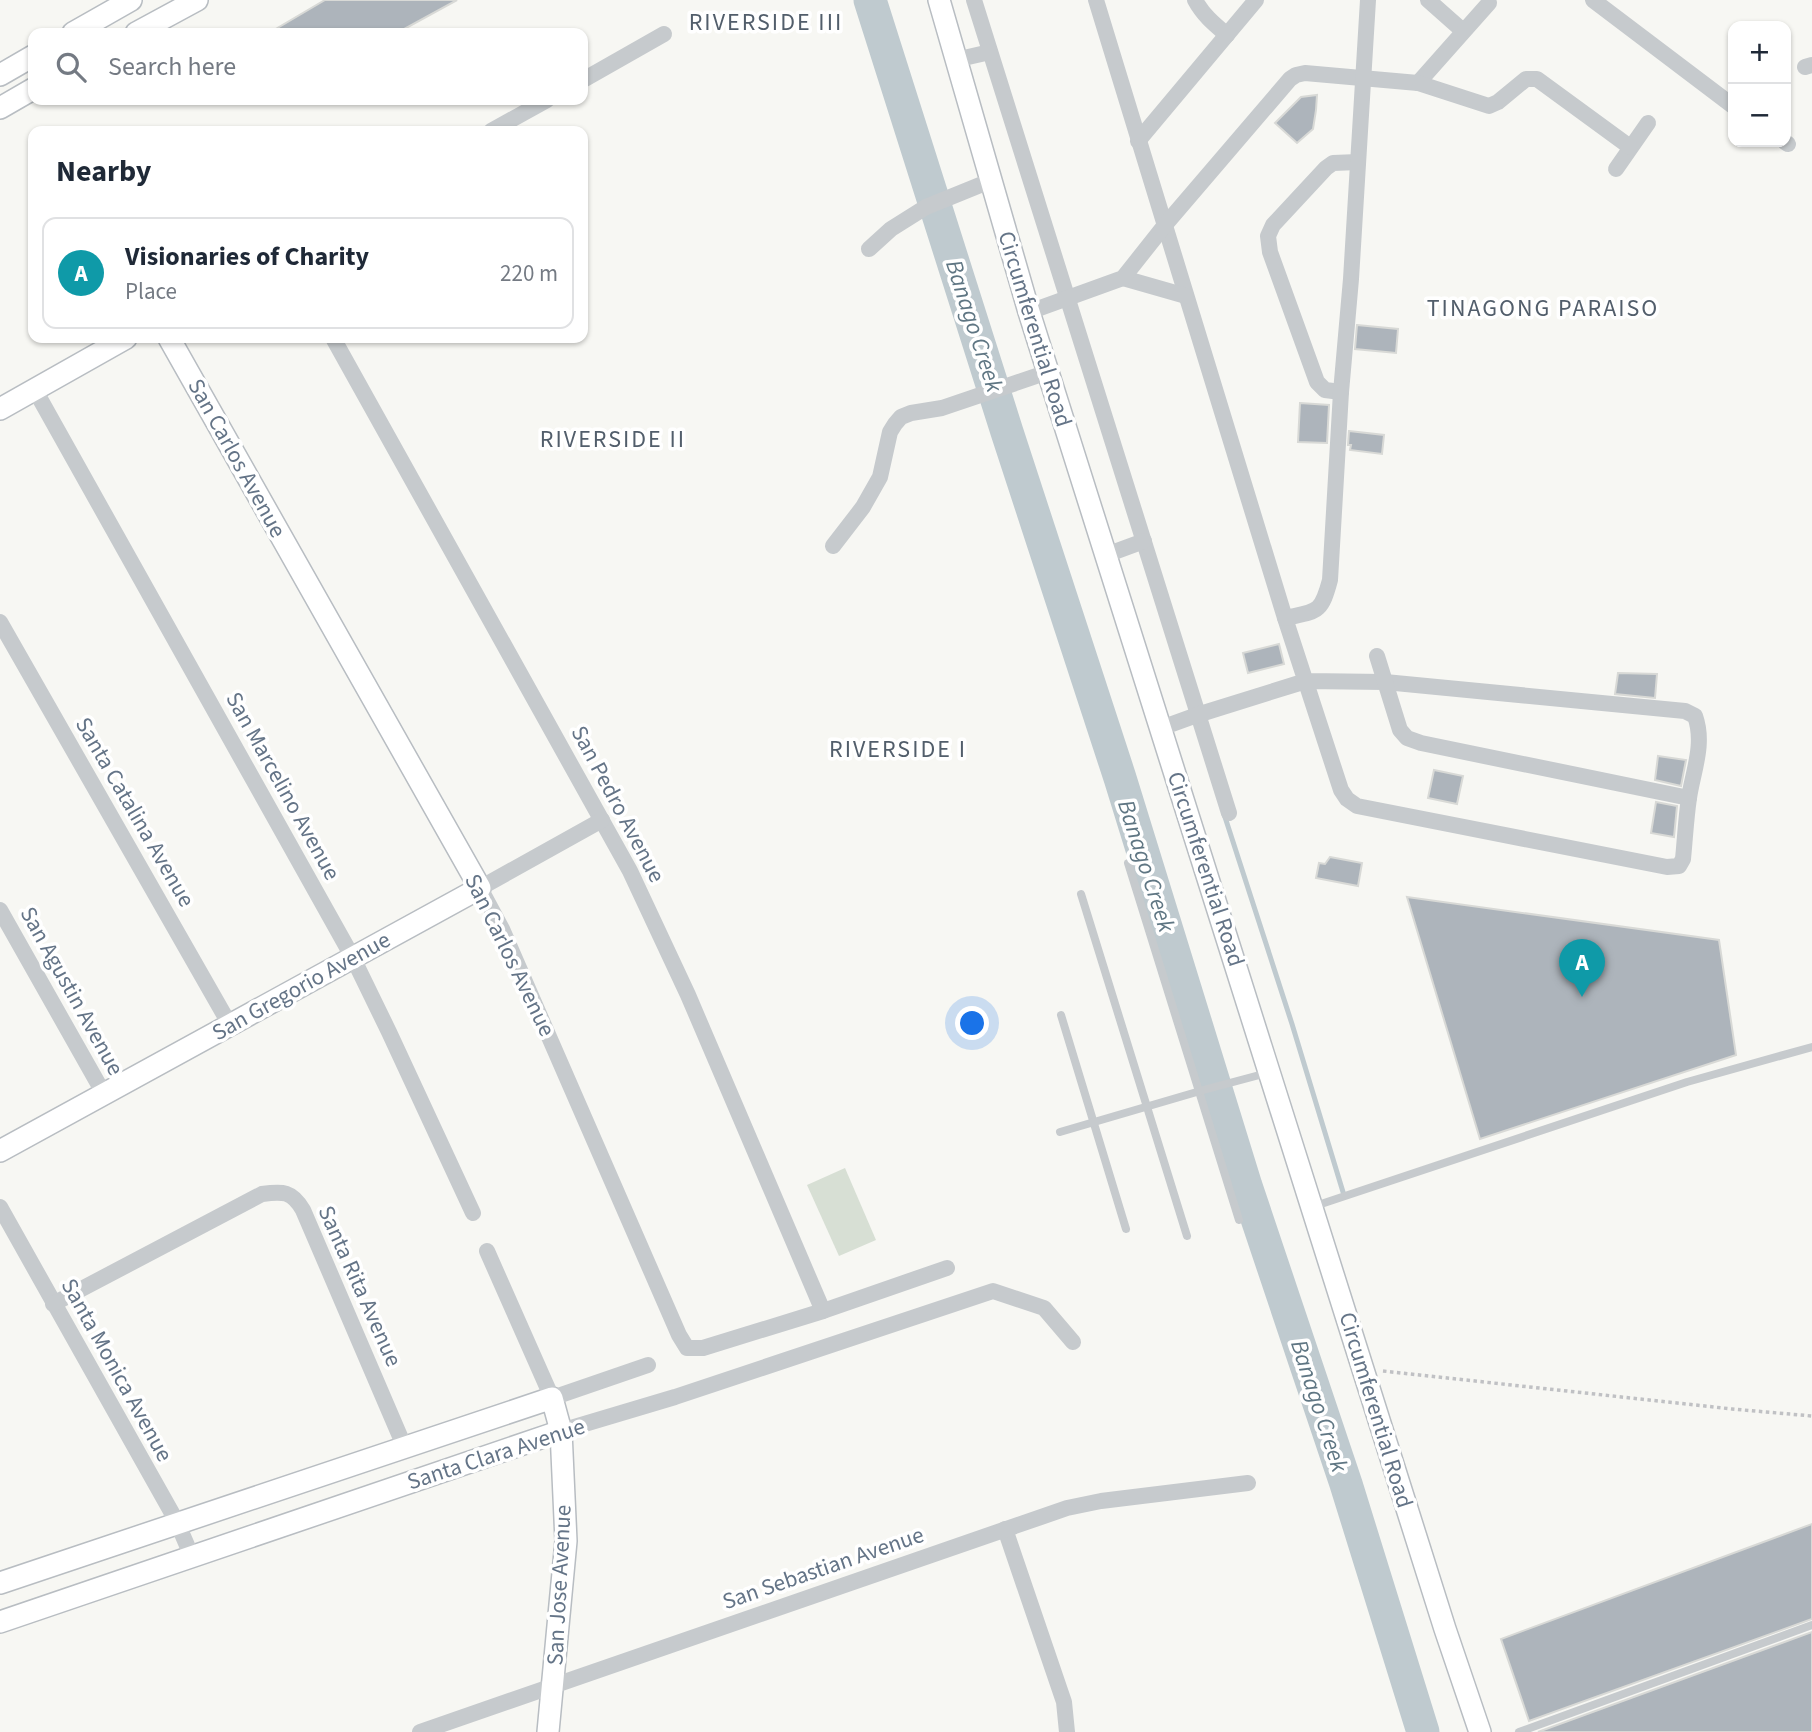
<!DOCTYPE html>
<html lang="en">
<head>
<meta charset="utf-8">
<style>
	body { margin:0; font-family:"Source Sans 3",sans-serif; background:#f6f6f7; color:#1f2937 }
	.controls { position:absolute; right:21px; top:21px; display:grid; overflow:hidden; border-radius:14px; box-shadow:0 2px 5px #0004 }
	.controls button { width:63px; height:63px; display:grid; place-items:center; padding:0; border:0; border-bottom:2px solid #e0e1e3; background:#fff; color:#1f2937; font:35px sans-serif }
	.you { position:absolute; left:973px; top:1024px; width:24px; height:24px; margin:-18px; border:5px solid #fff; border-radius:50%; background:#1a73e8; box-shadow:0 0 0 10px #1a73e833 }
	.badge { display:grid; place-items:center; width:46px; height:46px; border-radius:50%; background:#1a73e8; color:#fff; font-size:23px; font-weight:700 }
	.pin { position:absolute; translate:-50% -58px; filter:drop-shadow(0 2px 4px #0008) }
	.pin::after { content:''; position:absolute; top:37px; width:24px; height:21px; background:inherit; clip-path:polygon(0 0,100% 0,50% 100%) }
	.list { margin:0; padding:0; list-style:none }
	h2 { display:flex; justify-content:space-between; align-items:center; height:91px; margin:0; padding:0 28px; font-size:30px }
	h2 small { font-size:23px; font-weight:400; color:#747a83 }
	.list li { display:grid; grid-template-columns:46px 1fr auto; gap:21px; align-items:center; box-sizing:border-box; height:112px; margin:0 14px 14px; padding:0 14px; border:2px solid #e0e1e3; border-radius:14px }
	.list b { display:block; font-size:26px; white-space:nowrap }
	.list p { margin:0; font-size:23px; white-space:nowrap; color:#747a83 }
	.list em { font-size:23px; font-style:normal; color:#747a83 }
	.icon { flex:none; width:38px; height:38px; fill:none; stroke:currentColor; stroke-width:2; stroke-linecap:round; stroke-linejoin:round }
	.map { position:relative; flex:none; width:1812px; height:1732px; overflow:hidden }
	.search { position:absolute; background:#fff; box-shadow:0 2px 5px #0004; left:28px; top:28px; width:560px; height:77px; display:flex; align-items:center; gap:18px; box-sizing:border-box; padding:0 24px; border-radius:14px; color:#747a83; font-size:26px }
	.panel { position:absolute; background:#fff; box-shadow:0 2px 5px #0004; left:28px; top:126px; width:560px; height:217px; border-radius:14px }
	.map>svg:first-child { display:block }
	.green { fill:#d7dfd4 }
	.lines { fill:none; stroke-linecap:round; stroke-linejoin:round }
	.stream { stroke:#bfcacf; stroke-width:5 }
	.river { stroke:#bfcacf; stroke-width:33 }
	.building { fill:#adb4bb; stroke:#d8d9d6; stroke-width:2 }
	.secondary-casing { stroke:#b8bdc2; stroke-width:24 }
	.path { stroke:#c0c1c4; stroke-width:3.5; stroke-dasharray:3.5 3.5; stroke-linecap:butt }
	.lane { stroke:#c6cacd; stroke-width:8 }
	.street { stroke:#c6cacd; stroke-width:16 }
	.secondary { stroke:#fff; stroke-width:21 }
	.labels { text-anchor:middle; dominant-baseline:central; stroke-width:7; stroke-linejoin:round; paint-order:stroke }
	.street-label { font-size:23px; fill:#647487; stroke:#fff }
	.neighbourhood-label { font-size:24px; letter-spacing:2px; fill:#525e6b; stroke:#fff }
	.water-label { font-size:24px; font-style:italic; fill:#5f7683; stroke:#fff }
</style>
</head>
<body>
<div class="map">
<svg width="1812" height="1732" viewBox="0 0 1812 1732">
	<rect width="100%" height="100%" fill="#f7f7f3"/>
	<!-- green -->
	<path class="green" d="M845 1168 876 1240 839 1256 807 1185Z"/>
	<g class="lines">
		<!-- stream -->
		<path class="stream" d="M1224 814 1292 1024 1343 1192"/>
		<!-- river -->
		<path class="river" d="M870 0 1007 432 1120 778 1246 1186 1346 1484 1423 1732"/>
	</g>
	<!-- building -->
	<g class="building">
		<path d="M325 0H457L397 33H269Z"/>
		<path d="M1317 95 1316 110 1313 129 1297 143 1275 123 1301 97Z"/>
		<path d="M1357 325 1398 329 1396 353 1355 349Z"/>
		<path d="M1300 403 1329 405 1327 443 1298 442Z"/>
		<path d="M1349 431 1384 435 1382 454 1350 450 1351 445H1348Z"/>
		<path d="M1279 644 1284 664 1248 673 1243 653Z"/>
		<path d="M1618 673 1657 674 1655 698 1615 694Z"/>
		<path d="M1658 756 1686 760 1681 786 1655 780Z"/>
		<path d="M1434 770 1463 776 1457 804 1428 798Z"/>
		<path d="M1656 802 1677 806 1674 837 1651 833Z"/>
		<path d="M1330 857 1362 863 1358 886 1316 878 1319 863 1325 864Z"/>
		<path d="M1407 897 1719 940 1736 1055 1480 1139Z"/>
		<path d="M1812 1524V1619L1529 1721 1501 1639Z"/>
		<path d="M1812 1632V1732H1538Z"/>
	</g>
	<g class="lines">
		<defs>
			<g id="secondary">
				<path d="M939 0 1029 312 1445 1629 1480 1732"/>
				<path d="M73 33 131 0"/>
				<path d="M136 33 197 0"/>
				<path d="M0 75 33 56"/>
				<path d="M0 108 33 89"/>
				<path d="M0 409 126 338"/>
				<path d="M0 1151 480 888 169 338"/>
				<path d="M0 1583 552 1398 561 1431 566 1541 548 1732"/>
				<path d="M0 1622 561 1431"/>
			</g>
		</defs>
		<!-- secondary casing -->
		<use href="#secondary" class="secondary-casing"/>
		<!-- path -->
		<path class="path" d="M1383 1371 1732 1409 1812 1416"/>
		<!-- lane -->
		<g class="lane">
			<path d="M1128 863 1239 1220"/>
			<path d="M1081 894 1187 1236"/>
			<path d="M1061 1015 1126 1229"/>
			<path d="M1060 1132 1207 1089 1267 1073"/>
			<path d="M1312 1207 1687 1082 1812 1047"/>
			<path d="M1519 1732 1812 1625"/>
		</g>
		<!-- street -->
		<g class="street">
			<path d="M974 0 1229 813"/>
			<path d="M1096 0 1285 618 1341 790 1347 799 1357 806 1667 867 1679 866 1683 859C1685 839 1686 818 1689 798 1693 771 1705 744 1695 716L1685 711 1385 682 1306 681 1197 715 1161 728"/>
			<path d="M1195 0C1203 15 1214 24 1227 35"/>
			<path d="M1428 0 1463 31"/>
			<path d="M1593 0 1733 106"/>
			<path d="M955 60 990 52"/>
			<path d="M1805 67 1812 65"/>
			<path d="M583 80 664 34"/>
			<path d="M1418 83 1489 3"/>
			<path d="M491 131 547 100"/>
			<path d="M1138 141 1256 0"/>
			<path d="M1785 142 1788 144"/>
			<path d="M1616 169 1648 123"/>
			<path d="M869 249 891 229 926 207 990 181"/>
			<path d="M1123 278 1186 296"/>
			<path d="M1029 312 1123 278 1165 225 1290 79 1296 75 1305 73 1418 83 1489 106 1498 102 1526 79H1537L1630 147"/>
			<path d="M333 338 630 871 688 995 823 1311"/>
			<path d="M35 390 353 958 389 1032 473 1213"/>
			<path d="M1341 392 1325 390 1317 382 1270 252 1268 236 1273 225 1326 168 1333 163 1358 162"/>
			<path d="M833 546 863 507 880 477 890 432 895 424 901 417 911 413 942 408 1048 372"/>
			<path d="M1106 555 1144 541"/>
			<path d="M1285 618C1317 611 1321 614 1330 580L1341 392 1351 279 1368 0"/>
			<path d="M0 622 230 1025"/>
			<path d="M1377 656 1400 730 1407 738 1421 743 1689 798"/>
			<path d="M602 820 480 888 502 929 679 1335 687 1348H703L823 1311 947 1268"/>
			<path d="M0 910 104 1094"/>
			<path d="M0 1207 177 1522 192 1557"/>
			<path d="M487 1251 552 1398 648 1365"/>
			<path d="M53 1304 262 1194C283 1191 292 1191 303 1210L405 1448"/>
			<path d="M561 1431 675 1397 993 1291 1044 1308 1073 1342"/>
			<path d="M1005 1529 1064 1702 1067 1732"/>
			<path d="M420 1732 1067 1508 1101 1501 1248 1483"/>
		</g>
		<!-- secondary -->
		<use href="#secondary" class="secondary"/>
	</g>
	<g class="labels">
		<!-- street labels -->
		<g class="street-label">
			<text transform="translate(1035 329) rotate(73)">Circumferential Road</text>
			<text transform="translate(237 458) rotate(61)">San Carlos Avenue</text>
			<text transform="translate(283 786) rotate(61)">San Marcelino Avenue</text>
			<text transform="translate(618 804) rotate(62)">San Pedro Avenue</text>
			<text transform="translate(135 812) rotate(60)">Santa Catalina Avenue</text>
			<text transform="translate(1206 869) rotate(72)">Circumferential Road</text>
			<text transform="translate(510 955) rotate(64)">San Carlos Avenue</text>
			<text transform="translate(301 986) rotate(-29)">San Gregorio Avenue</text>
			<text transform="translate(72 991) rotate(61)">San Agustin Avenue</text>
			<text transform="translate(360 1286) rotate(66)">Santa Rita Avenue</text>
			<text transform="translate(117 1370) rotate(61)">Santa Monica Avenue</text>
			<text transform="translate(1376 1410) rotate(73)">Circumferential Road</text>
			<text transform="translate(496 1454) rotate(-18)">Santa Clara Avenue</text>
			<text transform="translate(823 1568) rotate(-19)">San Sebastian Avenue</text>
			<text transform="translate(559 1585) rotate(-87)">San Jose Avenue</text>
		</g>
		<!-- neighbourhood labels -->
		<g class="neighbourhood-label">
			<text x="766" y="22">RIVERSIDE III</text>
			<text x="1543" y="308">TINAGONG PARAISO</text>
			<text x="613" y="439">RIVERSIDE II</text>
			<text x="898" y="749">RIVERSIDE I</text>
		</g>
		<!-- water labels -->
		<g class="water-label">
			<text transform="translate(974 326) rotate(72)">Banago Creek</text>
			<text transform="translate(1146 866) rotate(72)">Banago Creek</text>
			<text transform="translate(1319 1406) rotate(72)">Banago Creek</text>
		</g>
	</g>
</svg>
<div class="controls">
<button>+</button>
<button>−</button>
</div>
<div class="you"></div>
<div class="pin badge" style="left:1582px;top:997px;background:#0f9aa8">A</div>
<div class="search"><svg class="icon" aria-label="search" viewBox="0 0 24 24"><circle cx="10" cy="10" r="6"/><path d="M15 15l6 6"/></svg>Search here</div>
<section class="panel">
<h2>Nearby<small></small></h2>
<ul class="list">
<li><span class="badge" style="background:#0f9aa8">A</span><div><b>Visionaries of Charity</b><p>Place</p></div><em>220 m</em></li>
</ul>
</section>
</div>
</body>
</html>
